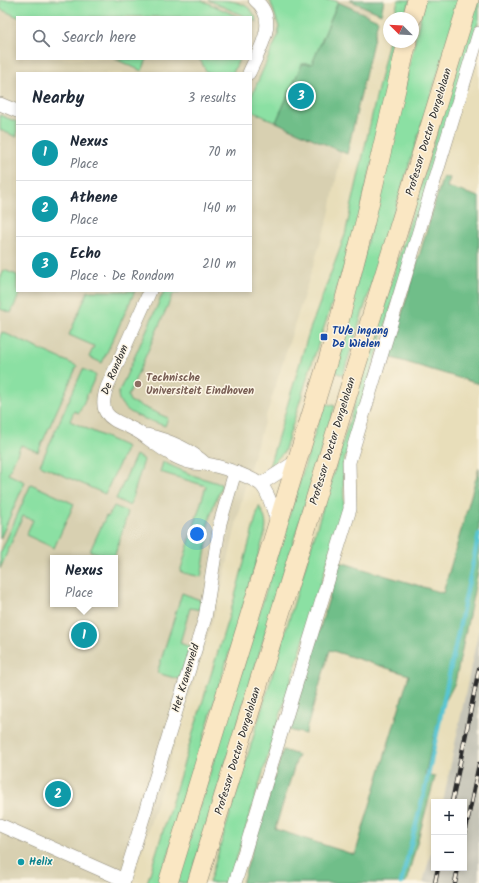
<!DOCTYPE html>
<html lang="en">
<head>
<meta charset="utf-8">
<style>
	body { margin:0; font-family:Kalam,sans-serif; background:#f2f2f3; color:#1f2937 }
	.controls { position:absolute; right:12px; bottom:12px; display:grid; overflow:hidden; border-radius:0px; box-shadow:0 2px 6px #0003 }
	.controls button { width:36px; height:36px; display:grid; place-items:center; padding:0; border:0; border-bottom:1px solid #e0e1e3; background:#fff; color:#1f2937; font:20px sans-serif }
	.compass { position:absolute; left:383px; top:12px; width:36px; height:36px; border-radius:50%; background:#fff; box-shadow:0 2px 6px #0003; rotate:294deg }
	.you { position:absolute; left:197px; top:534px; width:14px; height:14px; margin:-10px; border:3px solid #fff; border-radius:50%; background:#1a73e8; box-shadow:0 0 0 6px #1a73e833 }
	.badge { display:grid; place-items:center; width:26px; height:26px; border-radius:50%; background:#db2777; color:#fff; font-size:13px; font-weight:700 }
	.pin { position:absolute; translate:-50% -50%; border:2px solid #fff; box-shadow:0 1px 4px #0006 }
	.popup { position:absolute; left:50px; top:555px; width:68px; height:52px; box-sizing:border-box; display:grid; place-content:center; border-radius:0px; background:#fff; filter:drop-shadow(0 1px 3px #0005); font-size:13px; white-space:nowrap; color:#747a83 }
	.popup b { font-size:15px; color:#1f2937 }
	.popup::after { content:''; position:absolute; left:50%; top:100%; margin-left:-8px; border:8px solid transparent; border-top-color:#fff }
	.list { margin:0; padding:0; list-style:none }
	h2 { display:flex; justify-content:space-between; align-items:center; height:52px; margin:0; padding:0 16px; font-size:17px }
	h2 small { font-size:13px; font-weight:400; color:#747a83 }
	.list li { display:grid; grid-template-columns:26px 1fr auto; gap:12px; align-items:center; box-sizing:border-box; height:56px; padding:0 16px; border-top:1px solid #e0e1e3 }
	.list b { display:block; font-size:15px; white-space:nowrap }
	.list p { margin:0; font-size:13px; white-space:nowrap; color:#747a83 }
	.list em { font-size:13px; font-style:normal; color:#747a83 }
	.icon { flex:none; width:22px; height:22px; fill:none; stroke:currentColor; stroke-width:2; stroke-linecap:round; stroke-linejoin:round }
	.map { position:relative; flex:none; width:479px; height:883px; overflow:hidden }
	.search { position:absolute; background:#fff; box-shadow:0 2px 6px #0003; left:16px; top:16px; width:236px; height:44px; display:flex; align-items:center; gap:10px; box-sizing:border-box; padding:0 14px; border-radius:0px; color:#747a83; font-size:15px }
	.panel { position:absolute; background:#fff; box-shadow:0 2px 6px #0003; left:16px; top:72px; width:236px; height:220px; border-radius:0px }
	.map>svg:first-child { display:block }
	.built { fill:#d8d0b1; fill-rule:evenodd }
	.industrial { fill:#c6c5b8 }
	.green { fill:#8be0a3; stroke:#5b8667 }
	.forest { fill:#70be89; stroke:#4e745a }
	.lines { fill:none; stroke-linecap:round; stroke-linejoin:round }
	.stream { stroke:#59c5d2; stroke-width:4.5 }
	.street-casing { stroke:#8a8472; stroke-width:14 }
	.secondary-casing { stroke:#8a8472; stroke-width:20 }
	.street { stroke:#fff; stroke-width:13 }
	.secondary { stroke:#fae7c3; stroke-width:19 }
	.rail-casing { stroke:#2b2b2b; stroke-width:4.5 }
	.rail { stroke:#fcf5e5; stroke-width:3; stroke-dasharray:9; stroke-linecap:butt }
	.transit-dot { fill:#1a4fb4; stroke:#fcf5e5; stroke-width:1.5 }
	.education-dot { fill:#8d6e63; stroke:#fcf5e5; stroke-width:1.5 }
	.culture-dot { fill:#0f9aa8; stroke:#fcf5e5; stroke-width:1.5 }
	.labels { text-anchor:middle; dominant-baseline:central; stroke-width:3; stroke-linejoin:round; paint-order:stroke }
	.street-label { font-size:11px; fill:#2b2b2b; stroke:#fcf5e5 }
	.transit-label { font-size:11px; font-weight:bold; fill:#164399; stroke:#fcf5e5; text-anchor:start }
	.education-label { font-size:11px; font-weight:bold; fill:#785e54; stroke:#fcf5e5; text-anchor:start }
	.culture-label { font-size:11px; font-weight:bold; fill:#0d838f; stroke:#fcf5e5; text-anchor:start }
</style>
</head>
<body>
<div class="map">
<svg width="479" height="883" viewBox="0 0 479 883">
	<rect width="100%" height="100%" fill="#fcf5e5"/>
	<filter id="ink" filterUnits="userSpaceOnUse"><feTurbulence type="fractalNoise" baseFrequency=".025" numOctaves="2"/><feDisplacementMap in="SourceGraphic" scale="8" xChannelSelector="R" yChannelSelector="G"/><feConvolveMatrix kernelMatrix="1 2 1 2 8 2 1 2 1" color-interpolation-filters="sRGB"/></filter>
	<filter id="wash" filterUnits="userSpaceOnUse"><feTurbulence type="fractalNoise" baseFrequency=".012" numOctaves="4" result="noise"/><feDisplacementMap in="SourceGraphic" scale="16" xChannelSelector="R" yChannelSelector="G"/><feGaussianBlur stdDeviation="0.9" result="paint"/><feColorMatrix in="noise" values="0 0 0 0 0 0 0 0 0 0 0 0 0 0 0 0 0 1.4 0 .05"/><feComposite in="paint" operator="in"/></filter>
	<g filter="url(#wash)">
		<rect width="100%" height="100%" fill="#e8deba"/>
		<!-- built -->
		<path class="built" d="M0 0H372L329 215 247 477 220 595 132 883H0ZM17 17H251V59H17ZM17 73H251V291H17ZM53 558H115V604H53Z"/>
		<!-- industrial -->
		<path class="industrial" d="M479 628V883H423L434 841V868H464V802H443Z"/>
		<!-- green -->
		<g class="green">
			<path d="M0 0H201L239 17H18L0 9Z"/>
			<path d="M208 0C228 0 252 0 257 22L251 19V17H246Z"/>
			<path d="M270 0H333L338 2 312 64H302L276 122 251 111V97L278 36 279 27Z"/>
			<path d="M398 0H410L406 18H394Z"/>
			<path d="M424 0H461L343 375 334 372 388 160Z"/>
			<path d="M477 0H479V20L343 464 344 508 229 883H209Z"/>
			<path d="M389 40V42H401L355 235 310 369 284 452 269 467 309 332 345 235Z"/>
			<path d="M115 59H147L142 71Z"/>
			<path d="M198 59H239L233 73H207L201 61Z"/>
			<path d="M0 115 17 122V137L0 130Z"/>
			<path d="M4 270 17 275V291H21L11 313 0 309V279Z"/>
			<path d="M88 291H135L102 363 89 357 94 346 69 335Z"/>
			<path d="M164 291H179V293H175L172 296 128 396 130 401 168 418 165 426C150 420 119 414 118 394Z"/>
			<path d="M2 332 77 366 38 452 21 445 8 474 25 482 0 539V336Z"/>
			<path d="M83 369 96 375 79 413 74 411 70 421 127 447 105 494 40 465Z"/>
			<path d="M324 403 335 406 189 883H176Z"/>
			<path d="M136 455 144 460 130 506 116 499Z"/>
			<path d="M163 462 192 475 221 484V488L214 504 207 528 209 532 201 577 180 572 206 486 160 472Z"/>
			<path d="M31 484 74 504 54 548 26 535 33 520 23 516 0 569V554Z"/>
			<path d="M114 506 128 512 114 558 90 551 106 516 108 517Z"/>
			<path d="M259 506C265 516 267 522 265 533L160 883H147L235 596Z"/>
			<path d="M182 593 200 600 201 610 190 608 180 643 190 647 180 678 178 679 157 673Z"/>
		</g>
		<!-- forest -->
		<g class="forest">
			<path d="M349 0H384L381 14Z"/>
			<path d="M338 2 378 20 347 154 276 122 302 64H312Z"/>
			<path d="M443 176 450 178 447 187 479 197V384L389 357Z"/>
			<path d="M479 468V567L455 683 440 711 425 775 435 777 406 883H242L283 750 298 755 275 829 355 855 409 675 330 650 305 734 289 730 340 562 443 593Z"/>
		</g>
		<g class="lines">
			<!-- stream -->
			<path class="stream" d="M401 883 425 789 479 534"/>
		</g>
	</g>
	<g filter="url(#ink)">
		<g class="lines">
			<defs>
				<g id="street">
					<path d="M249 73C259 50 280 20 255 0"/>
					<path d="M0 104 17 111"/>
					<path d="M150 291 107 387C95 421 118 419 140 433 156 444 173 459 193 463 197 464 201 463 205 464 220 466 247 475 260 484 268 490 275 515 278 525"/>
					<path d="M147 435C168 440 190 449 206 464"/>
					<path d="M261 484 298 460"/>
					<path d="M0 825 124 880"/>
					<path d="M123 883 205 618 220 523 235 472"/>
					<path d="M235 883 350 509 349 462 479 33"/>
				</g>
				<g id="secondary">
					<path d="M412 18 417 0"/>
					<path d="M168 883 335 337 365 222 407 42"/>
					<path d="M197 883 469 0"/>
				</g>
			</defs>
			<!-- street casing -->
			<use href="#street" class="street-casing"/>
			<!-- secondary casing -->
			<use href="#secondary" class="secondary-casing"/>
			<!-- street -->
			<use href="#street" class="street"/>
			<!-- secondary -->
			<use href="#secondary" class="secondary"/>
			<defs>
				<g id="rail">
					<path d="M452 802 479 669"/>
					<path d="M464 838 479 764"/>
					<path d="M435 883 438 868"/>
					<path d="M455 883 458 868"/>
				</g>
			</defs>
			<!-- rail casing -->
			<use href="#rail" class="rail-casing"/>
			<!-- rail -->
			<use href="#rail" class="rail"/>
		</g>
	</g>
	<!-- markers -->
	<rect class="transit-dot" x="320" y="333" width="8" height="8" rx="2"/>
	<circle class="education-dot" cx="138" cy="384" r="4"/>
	<circle class="culture-dot" cx="21" cy="862" r="4"/>
	<g class="labels">
		<!-- street labels -->
		<g class="street-label">
			<text transform="translate(429 132) rotate(-73)">Professor Doctor Dorgelolaan</text>
			<text transform="translate(115 370) rotate(-67)">De Rondom</text>
			<text transform="translate(333 441) rotate(-73)">Professor Doctor Dorgelolaan</text>
			<text transform="translate(186 678) rotate(-73)">Het Kranenveld</text>
			<text transform="translate(238 751) rotate(-73)">Professor Doctor Dorgelolaan</text>
		</g>
		<!-- transit labels -->
		<g class="transit-label">
			<text x="332" y="331">TU/e ingang<tspan x="332" dy="13">De Wielen</tspan></text>
		</g>
		<!-- education labels -->
		<g class="education-label">
			<text x="146" y="378">Technische<tspan x="146" dy="13">Universiteit Eindhoven</tspan></text>
		</g>
		<!-- culture labels -->
		<g class="culture-label">
			<text x="29" y="862">Helix</text>
		</g>
	</g>
</svg>
<div class="controls">
<button>+</button>
<button>−</button>
</div>
<svg class="compass" viewBox="-18 -18 36 36"><path d="M0-13l5 13h-10z" fill="#e53935"/><path d="M0 13l5-13h-10z" fill="#747a83"/></svg>
<div class="you"></div>
<div class="pin badge" style="left:84px;top:635px;background:#0f9aa8">1</div>
<div class="popup"><b>Nexus</b>Place</div>
<div class="pin badge" style="left:58px;top:794px;background:#0f9aa8">2</div>
<div class="pin badge" style="left:301px;top:96px;background:#0f9aa8">3</div>
<div class="search"><svg class="icon" aria-label="search" viewBox="0 0 24 24"><circle cx="10" cy="10" r="6"/><path d="M15 15l6 6"/></svg>Search here</div>
<section class="panel">
<h2>Nearby<small>3 results</small></h2>
<ul class="list">
<li><span class="badge" style="background:#0f9aa8">1</span><div><b>Nexus</b><p>Place</p></div><em>70 m</em></li>
<li><span class="badge" style="background:#0f9aa8">2</span><div><b>Athene</b><p>Place</p></div><em>140 m</em></li>
<li><span class="badge" style="background:#0f9aa8">3</span><div><b>Echo</b><p>Place · De Rondom</p></div><em>210 m</em></li>
</ul>
</section>
</div>
</body>
</html>
